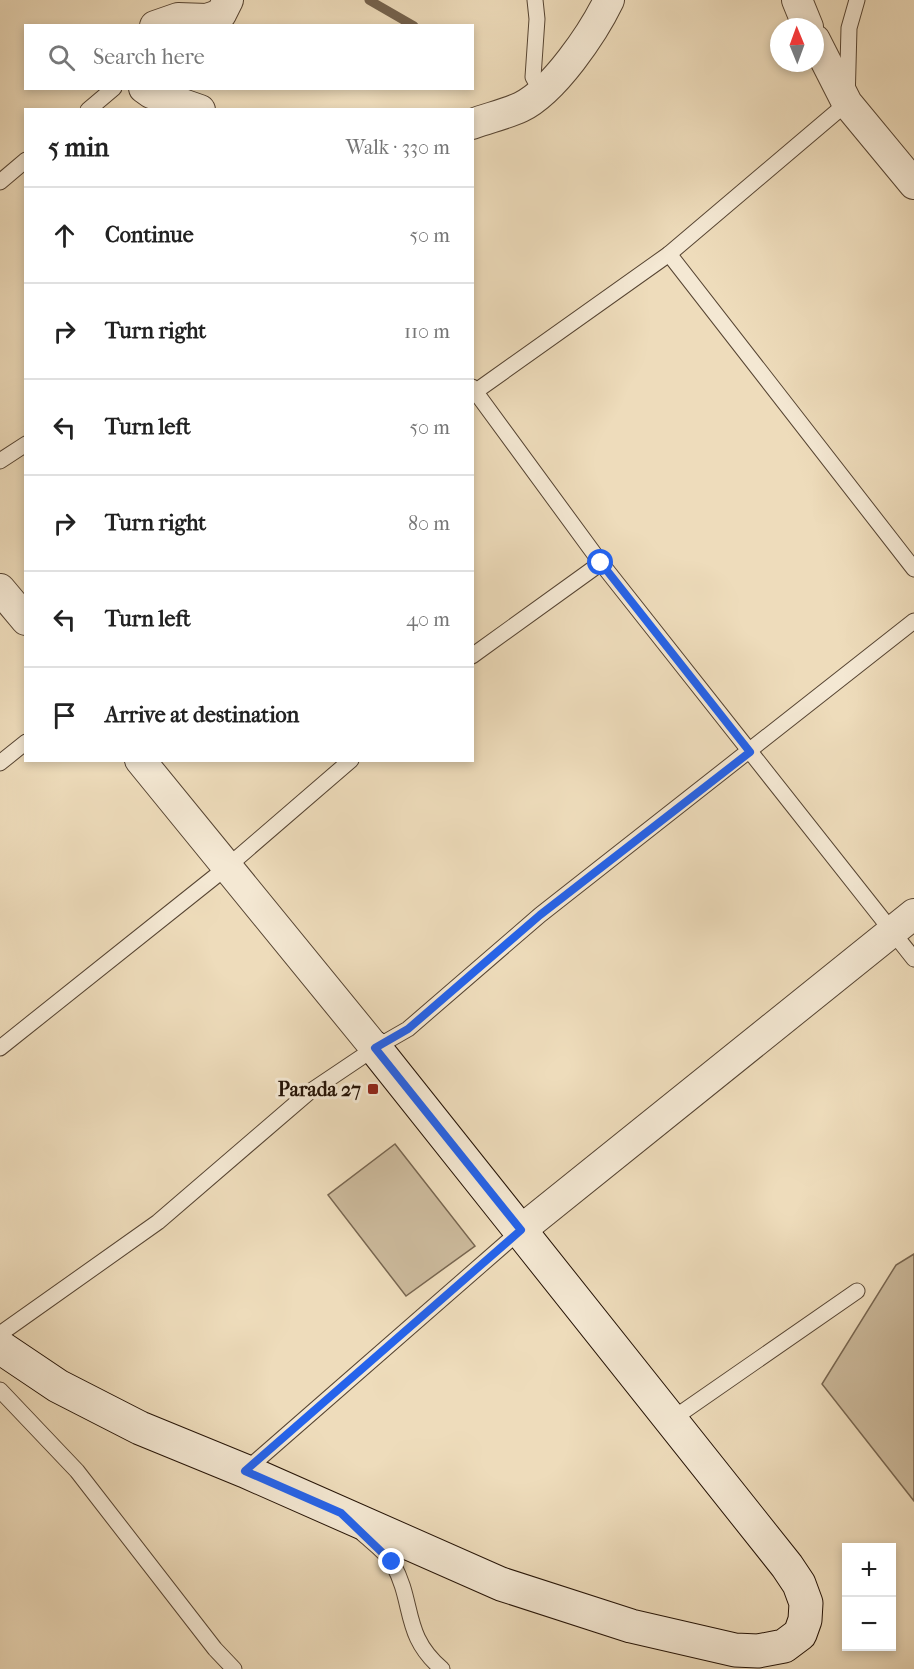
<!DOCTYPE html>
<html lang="en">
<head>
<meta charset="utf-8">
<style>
	body { margin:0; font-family:"IM FELL French Canon",serif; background:#f2f2f2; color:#222 }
	.controls { position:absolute; right:18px; bottom:18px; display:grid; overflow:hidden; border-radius:0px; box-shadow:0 3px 9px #0003 }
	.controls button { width:54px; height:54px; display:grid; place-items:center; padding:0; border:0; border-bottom:2px solid #e0e0e0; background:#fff; color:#222; font:30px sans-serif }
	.compass { position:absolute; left:770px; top:18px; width:54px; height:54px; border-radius:50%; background:#fff; box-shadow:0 3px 9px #0003; rotate:359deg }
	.stop { position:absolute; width:18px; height:18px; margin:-14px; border:4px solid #2563eb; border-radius:50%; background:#fff }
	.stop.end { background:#2563eb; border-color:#fff; box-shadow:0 2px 6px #0008 }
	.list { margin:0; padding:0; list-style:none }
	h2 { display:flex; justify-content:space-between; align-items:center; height:78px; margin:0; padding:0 24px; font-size:26px }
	h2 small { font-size:20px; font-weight:400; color:#767676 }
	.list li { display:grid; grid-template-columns:39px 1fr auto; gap:18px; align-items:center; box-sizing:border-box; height:96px; padding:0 24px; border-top:2px solid #e0e0e0 }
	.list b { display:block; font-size:22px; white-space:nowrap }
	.list em { font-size:20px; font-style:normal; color:#767676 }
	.icon { flex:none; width:33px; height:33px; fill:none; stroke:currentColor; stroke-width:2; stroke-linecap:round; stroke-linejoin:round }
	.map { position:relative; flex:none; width:914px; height:1669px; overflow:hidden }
	.search { position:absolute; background:#fff; box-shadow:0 3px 9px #0003; left:24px; top:24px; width:450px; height:66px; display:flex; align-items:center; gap:15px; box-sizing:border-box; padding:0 21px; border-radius:0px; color:#767676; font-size:22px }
	.panel { position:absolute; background:#fff; box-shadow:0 3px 9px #0003; left:24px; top:108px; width:450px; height:654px; border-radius:0px }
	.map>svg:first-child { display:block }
	.green { fill:#ccba9c; stroke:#786650; stroke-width:1.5 }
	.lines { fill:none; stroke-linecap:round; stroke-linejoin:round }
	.stream { stroke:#74624d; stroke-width:9 }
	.lane-casing { stroke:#564432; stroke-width:17 }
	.street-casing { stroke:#564432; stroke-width:32 }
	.secondary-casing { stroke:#241205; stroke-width:35 }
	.lane { stroke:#f4e8d3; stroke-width:15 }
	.street { stroke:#f4e8d3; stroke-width:30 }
	.secondary { stroke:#f4e8d3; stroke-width:33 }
	.route { stroke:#2563eb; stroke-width:8 }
	.poi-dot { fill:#8f2418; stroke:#f4e8d3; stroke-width:2 }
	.labels { text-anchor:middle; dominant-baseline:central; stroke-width:6; stroke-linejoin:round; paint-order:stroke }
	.poi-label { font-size:20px; font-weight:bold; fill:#241205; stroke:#f4e8d3; text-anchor:end }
</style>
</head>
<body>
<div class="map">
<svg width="914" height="1669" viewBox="0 0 914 1669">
	<rect width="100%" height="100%" fill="#eedcbb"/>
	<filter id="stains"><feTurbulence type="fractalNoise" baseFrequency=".00333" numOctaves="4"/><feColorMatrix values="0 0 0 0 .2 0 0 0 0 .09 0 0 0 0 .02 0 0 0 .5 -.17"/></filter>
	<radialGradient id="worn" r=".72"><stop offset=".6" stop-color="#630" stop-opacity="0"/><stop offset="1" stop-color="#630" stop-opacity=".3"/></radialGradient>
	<!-- green -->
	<g class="green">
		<path d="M395 1144 475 1246 406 1296 328 1195Z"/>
		<path d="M914 1254V1501L822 1384 896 1265Z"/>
	</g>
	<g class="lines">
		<!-- stream -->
		<path class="stream" d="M369 0 414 26"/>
		<defs>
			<g id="lane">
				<path d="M535 0 537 19 533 77 542 93"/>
				<path d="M88 110 114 88"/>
				<path d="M0 182 26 160"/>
				<path d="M669 254 914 569"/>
				<path d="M472 387 601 563 914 959"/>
				<path d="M472 394 669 254 847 103 849 28 857 0"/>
				<path d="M0 461 26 444"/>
				<path d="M472 656 601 563"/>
				<path d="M0 763 26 742"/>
				<path d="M0 1048 227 867 351 760"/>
				<path d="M0 1334 158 1222 308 1093 375 1048 408 1029 540 915 914 621"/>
				<path d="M0 1390 77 1471 215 1649 234 1669"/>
				<path d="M671 1420 857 1291"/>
				<path d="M245 1471 521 1230"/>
				<path d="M363 1534C373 1543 386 1552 393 1564 415 1604 402 1635 442 1669"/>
			</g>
			<g id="street">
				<path d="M797 0 808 27"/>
				<path d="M155 26 178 18 207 19 221 14 228 0"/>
				<path d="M815 40 847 103 914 184"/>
				<path d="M144 88 151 93 200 110"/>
				<path d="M472 124C488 118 506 114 521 107 554 91 593 33 609 0"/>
				<path d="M0 589 26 620"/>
				<path d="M140 760 375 1048"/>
				<path d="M521 1230 914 914"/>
			</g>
			<path id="secondary" d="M0 1347 58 1386 140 1428 245 1471 501 1584 631 1626 735 1650 758 1651 784 1646 800 1634 805 1620 806 1603 799 1584 787 1566 375 1048"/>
		</defs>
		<!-- lane casing -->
		<use href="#lane" class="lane-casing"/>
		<!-- street casing -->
		<use href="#street" class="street-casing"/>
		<!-- secondary casing -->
		<use href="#secondary" class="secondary-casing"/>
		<!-- lane -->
		<use href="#lane" class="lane"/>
		<!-- street -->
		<use href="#street" class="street"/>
		<!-- secondary -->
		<use href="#secondary" class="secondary"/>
	</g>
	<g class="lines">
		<!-- route -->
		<path class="route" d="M392 1562 341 1513 245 1471 521 1230 375 1048 408 1029 540 915 750 752 601 563"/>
	</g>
	<!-- markers -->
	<rect class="poi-dot" x="367" y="1083" width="12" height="12" rx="3"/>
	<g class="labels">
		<!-- poi labels -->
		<g class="poi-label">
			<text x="361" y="1089">Parada 27</text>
		</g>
	</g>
	<rect width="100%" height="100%" filter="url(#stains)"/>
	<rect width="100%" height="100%" fill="url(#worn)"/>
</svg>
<div class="controls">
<button>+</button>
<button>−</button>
</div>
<svg class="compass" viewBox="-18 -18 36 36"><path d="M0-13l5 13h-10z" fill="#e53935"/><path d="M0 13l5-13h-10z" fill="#767676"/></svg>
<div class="stop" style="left:601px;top:563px"></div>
<div class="stop end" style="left:392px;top:1562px"></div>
<div class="search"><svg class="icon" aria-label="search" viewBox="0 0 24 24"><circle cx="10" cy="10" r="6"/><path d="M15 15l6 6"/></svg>Search here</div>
<section class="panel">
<h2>5 min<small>Walk · 330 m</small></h2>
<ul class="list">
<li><svg class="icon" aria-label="ahead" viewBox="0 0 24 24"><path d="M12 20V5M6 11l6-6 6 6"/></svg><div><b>Continue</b></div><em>50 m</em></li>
<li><svg class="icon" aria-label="right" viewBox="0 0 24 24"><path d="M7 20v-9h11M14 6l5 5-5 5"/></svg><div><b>Turn right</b></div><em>110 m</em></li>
<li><svg class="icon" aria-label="left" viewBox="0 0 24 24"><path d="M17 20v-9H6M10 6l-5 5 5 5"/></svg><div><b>Turn left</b></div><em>50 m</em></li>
<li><svg class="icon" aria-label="right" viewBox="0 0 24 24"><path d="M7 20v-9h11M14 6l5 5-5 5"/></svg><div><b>Turn right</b></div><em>80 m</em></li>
<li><svg class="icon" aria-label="left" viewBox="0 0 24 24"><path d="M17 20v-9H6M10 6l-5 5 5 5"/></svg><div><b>Turn left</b></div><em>40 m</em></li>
<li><svg class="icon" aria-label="arrive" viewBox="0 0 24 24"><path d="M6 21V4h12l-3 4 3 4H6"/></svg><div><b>Arrive at destination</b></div></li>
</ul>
</section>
</div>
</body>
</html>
